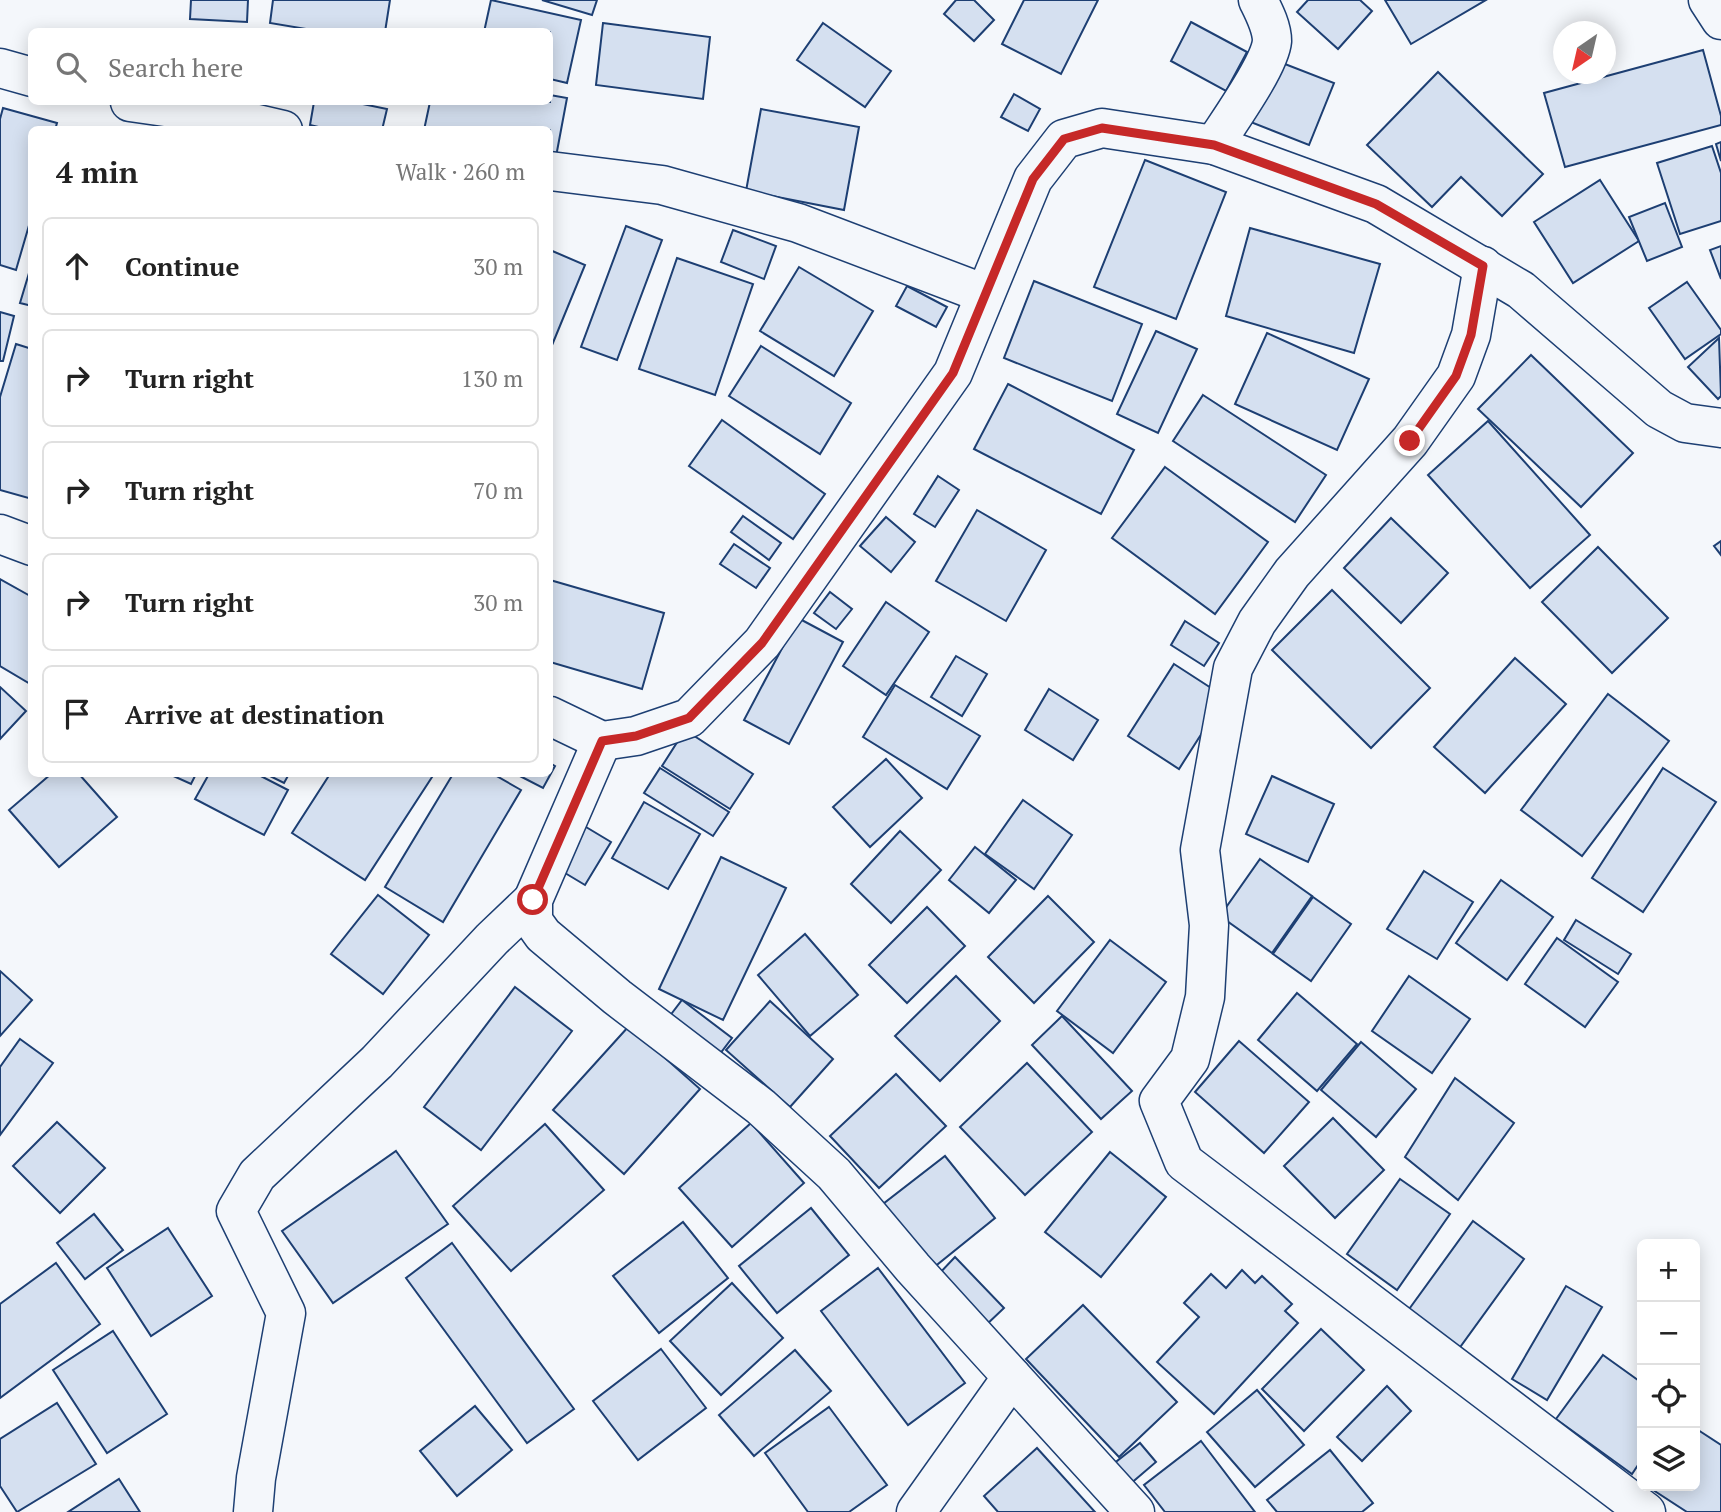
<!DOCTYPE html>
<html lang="en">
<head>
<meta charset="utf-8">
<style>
	body { margin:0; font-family:"PT Serif",serif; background:#f2f2f2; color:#222 }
	.controls { position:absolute; right:21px; bottom:21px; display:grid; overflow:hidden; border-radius:10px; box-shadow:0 4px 18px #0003 }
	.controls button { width:63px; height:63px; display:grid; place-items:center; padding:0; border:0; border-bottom:2px solid #e0e0e0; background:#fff; color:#222; font:35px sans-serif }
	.compass { position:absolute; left:1553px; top:21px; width:63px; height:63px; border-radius:50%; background:#fff; box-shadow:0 4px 18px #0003; rotate:214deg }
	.stop { position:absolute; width:21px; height:21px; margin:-16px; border:5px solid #c62828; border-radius:50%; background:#fff }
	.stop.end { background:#c62828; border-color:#fff; box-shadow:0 2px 7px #0008 }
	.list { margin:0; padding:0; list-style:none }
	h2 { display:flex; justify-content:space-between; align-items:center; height:91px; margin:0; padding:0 28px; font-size:30px }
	h2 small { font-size:23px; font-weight:400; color:#767676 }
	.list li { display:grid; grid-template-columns:46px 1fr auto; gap:21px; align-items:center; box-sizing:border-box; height:98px; margin:0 14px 14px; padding:0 14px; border:2px solid #e0e0e0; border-radius:10px }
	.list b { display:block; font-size:26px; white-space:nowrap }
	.list em { font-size:23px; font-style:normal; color:#767676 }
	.icon { flex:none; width:38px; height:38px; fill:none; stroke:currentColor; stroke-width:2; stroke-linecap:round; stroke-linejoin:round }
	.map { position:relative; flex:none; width:1721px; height:1512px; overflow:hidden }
	.search { position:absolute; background:#fff; box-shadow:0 4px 18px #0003; left:28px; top:28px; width:525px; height:77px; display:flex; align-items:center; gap:18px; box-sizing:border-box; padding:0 24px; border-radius:10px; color:#767676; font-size:26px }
	.panel { position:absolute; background:#fff; box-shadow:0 4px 18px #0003; left:28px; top:126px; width:525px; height:651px; border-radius:10px }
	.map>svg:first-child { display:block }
	.building { fill:#d5e0f0; stroke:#1d3f73; stroke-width:2 }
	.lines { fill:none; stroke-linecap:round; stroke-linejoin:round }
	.minor-casing { stroke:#1d3f73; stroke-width:41 }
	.minor { stroke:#f4f7fb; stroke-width:38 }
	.route { stroke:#c62828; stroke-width:9 }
</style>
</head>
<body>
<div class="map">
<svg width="1721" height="1512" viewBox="0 0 1721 1512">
	<rect width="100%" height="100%" fill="#f4f7fb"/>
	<!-- building -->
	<g class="building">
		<path d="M191 0H248L247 22 190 19Z"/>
		<path d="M273 0H390L385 32H324L270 23Z"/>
		<path d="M491 0 581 20 567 83 550 79V32H484Z"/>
		<path d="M542 0H597L592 15Z"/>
		<path d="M956 0H974L994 20 974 41 944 14Z"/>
		<path d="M1024 0H1098L1061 74 1002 44Z"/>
		<path d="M1308 0H1360L1372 11 1338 49 1297 12Z"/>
		<path d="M1385 0H1486L1411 44Z"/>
		<path d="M1191 22 1247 52 1226 91 1171 61Z"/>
		<path d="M603 23 710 37 703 99 596 85Z"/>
		<path d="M823 23 891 71 865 107 797 60Z"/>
		<path d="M1703 50 1721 116V125L1565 167 1544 93Z"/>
		<path d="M1272 59 1334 83 1309 145 1248 121Z"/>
		<path d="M1438 72 1543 174 1502 216 1461 177 1432 207 1367 145Z"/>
		<path d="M1014 94 1040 109 1028 131 1001 117Z"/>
		<path d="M550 95 567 98 555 162 550 161V130H424L430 102H550Z"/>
		<path d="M314 102H353L387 109 382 130H331L310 125Z"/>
		<path d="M3 108 57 123 55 130H32V215L16 270 0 265V119Z"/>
		<path d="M761 109 859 127 844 210 746 191Z"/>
		<path d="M1721 142V161L1716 144Z"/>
		<path d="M1712 146 1721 173V221L1680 234 1657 163Z"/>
		<path d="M1145 160 1226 192 1176 319 1094 287Z"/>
		<path d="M1600 180 1639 241 1573 283 1534 222Z"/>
		<path d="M1665 203 1682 247 1647 261 1629 217Z"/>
		<path d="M626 226 662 240 617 360 581 347Z"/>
		<path d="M1250 228 1380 264 1354 353 1226 316Z"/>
		<path d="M733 230 776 246 764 279 721 262Z"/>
		<path d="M1721 246V279L1710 250Z"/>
		<path d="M550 250 585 265 550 350Z"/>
		<path d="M677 258 753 284 715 395 639 369Z"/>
		<path d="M32 263V306L20 303Z"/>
		<path d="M799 267 873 311 834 376 760 331Z"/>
		<path d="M1034 281 1142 324 1112 401 1004 358Z"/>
		<path d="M1687 282 1721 330V334L1685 359 1649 308Z"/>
		<path d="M907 286 947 307 936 327 896 306Z"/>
		<path d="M0 312 14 316 3 361H0Z"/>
		<path d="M1156 331 1197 349 1158 433 1117 414Z"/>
		<path d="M1267 333 1369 379 1337 450 1235 404Z"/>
		<path d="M1719 338 1721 396 1718 399 1688 367Z"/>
		<path d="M16 344 32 349V499L0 490V397Z"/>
		<path d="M761 346 851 403 820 454 729 396Z"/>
		<path d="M1531 355 1633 453 1581 507 1478 409Z"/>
		<path d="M1008 384 1134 450 1101 514 974 449Z"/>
		<path d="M1203 395 1326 475 1295 522 1173 441Z"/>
		<path d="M722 420 825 494 793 539 689 466Z"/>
		<path d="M1488 421 1590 535 1530 588 1428 475Z"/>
		<path d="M1165 467 1268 542 1215 614 1112 538Z"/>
		<path d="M938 476 959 490 935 527 914 514Z"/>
		<path d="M977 510 1046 550 1006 621 936 581Z"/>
		<path d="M743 516 781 543 769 560 731 532Z"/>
		<path d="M886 517 915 542 891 572 860 546Z"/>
		<path d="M1391 518 1448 573 1401 623 1344 568Z"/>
		<path d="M1721 541V555L1714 546Z"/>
		<path d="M734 544 770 568 756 588 720 564Z"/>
		<path d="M1598 547 1668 618 1612 673 1542 602Z"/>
		<path d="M0 579 32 597V685L0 666Z"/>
		<path d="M550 580 664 613 642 689 550 662Z"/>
		<path d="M1332 590 1430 688 1371 748 1272 650Z"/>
		<path d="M830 592 852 609 836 629 814 613Z"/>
		<path d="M886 602 929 632 886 695 843 666Z"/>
		<path d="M798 618 843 642 789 744 744 720Z"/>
		<path d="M1185 621 1219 643 1204 666 1171 645Z"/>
		<path d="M956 656 987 674 962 716 931 697Z"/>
		<path d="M1515 658 1566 704 1485 793 1434 747Z"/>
		<path d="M1174 664 1225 697 1179 769 1128 736Z"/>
		<path d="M895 685 980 736 947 789 863 737Z"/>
		<path d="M0 687 26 711 0 739Z"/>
		<path d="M1049 689 1098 720 1073 760 1025 730Z"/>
		<path d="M1608 694 1669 741 1582 856 1521 810Z"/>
		<path d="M685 730 753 774 730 809 662 766Z"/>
		<path d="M886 759 922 798 870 847 833 807Z"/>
		<path d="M550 763 555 766 543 788 516 774H550Z"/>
		<path d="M660 768 729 812 713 836 644 793Z"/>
		<path d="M1663 768 1716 802 1643 912 1592 878Z"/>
		<path d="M51 774H79L117 817 59 867 9 810Z"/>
		<path d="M169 774H196L191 784Z"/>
		<path d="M209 774H257L288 790 264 835 195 799Z"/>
		<path d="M266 774H289L284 783Z"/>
		<path d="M330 774H434L365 880 292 833Z"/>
		<path d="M453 774H493L521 790 443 922 385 887Z"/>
		<path d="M1272 776 1334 804 1308 862 1246 834Z"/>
		<path d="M1023 800 1072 835 1034 889 985 854Z"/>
		<path d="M644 802 700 834 668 889 612 858Z"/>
		<path d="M581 824 611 842 585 885 555 867Z"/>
		<path d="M900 831 941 870 891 923 851 884Z"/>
		<path d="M975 847 1016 880 989 913 949 880Z"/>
		<path d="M721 857 786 888 723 1020 659 989Z"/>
		<path d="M1260 859 1312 896 1272 953 1220 916Z"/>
		<path d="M1424 871 1473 902 1437 959 1387 929Z"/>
		<path d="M1501 880 1553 917 1507 980 1456 943Z"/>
		<path d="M378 895 429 935 383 994 331 954Z"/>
		<path d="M1048 896 1094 942 1034 1003 988 957Z"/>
		<path d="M1313 897 1351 924 1311 981 1273 954Z"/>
		<path d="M927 907 965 946 907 1003 869 965Z"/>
		<path d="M1576 920 1631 954 1618 974 1564 940Z"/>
		<path d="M805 934 858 995 810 1036 758 975Z"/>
		<path d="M1557 938 1618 982 1585 1027 1525 984Z"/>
		<path d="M1110 940 1166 982 1113 1053 1057 1011Z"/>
		<path d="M0 971 32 1000 0 1036Z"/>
		<path d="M956 976 1000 1021 940 1081 895 1036Z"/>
		<path d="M1409 976 1470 1019 1432 1073 1372 1031Z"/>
		<path d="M515 987 572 1031 481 1150 424 1107Z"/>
		<path d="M1297 993 1357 1044 1317 1091 1258 1040Z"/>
		<path d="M682 1000 732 1038 719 1055 669 1017Z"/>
		<path d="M770 1001 833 1059 790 1107 726 1050Z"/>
		<path d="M1062 1016 1132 1091 1101 1119 1032 1045Z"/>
		<path d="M629 1026 700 1089 624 1174 553 1110Z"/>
		<path d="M20 1039 53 1063 0 1135V1067Z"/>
		<path d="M1239 1041 1309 1102 1264 1153 1195 1092Z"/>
		<path d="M1361 1042 1416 1089 1376 1137 1321 1090Z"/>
		<path d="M1027 1063 1092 1132 1025 1195 960 1127Z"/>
		<path d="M896 1074 946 1126 879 1188 830 1136Z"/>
		<path d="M1455 1078 1514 1123 1458 1200 1405 1157Z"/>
		<path d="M1333 1118 1384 1170 1335 1218 1284 1166Z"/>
		<path d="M57 1122 105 1168 60 1213 13 1166Z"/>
		<path d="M751 1123 804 1183 732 1247 679 1188Z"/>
		<path d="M545 1124 604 1190 511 1271 453 1206Z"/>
		<path d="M396 1151 448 1224 333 1303 282 1231Z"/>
		<path d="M1110 1152 1166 1197 1101 1277 1045 1232Z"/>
		<path d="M945 1156 995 1218 933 1268 883 1204Z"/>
		<path d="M1400 1179 1450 1214 1397 1290 1347 1254Z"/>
		<path d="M811 1208 849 1255 777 1313 739 1266Z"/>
		<path d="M94 1214 123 1250 85 1279 57 1243Z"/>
		<path d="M1473 1221 1524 1259 1458 1350 1407 1312Z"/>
		<path d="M683 1222 728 1278 659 1333 613 1276Z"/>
		<path d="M168 1228 212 1296 151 1336 107 1268Z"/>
		<path d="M452 1243 574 1409 527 1443 406 1278Z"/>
		<path d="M955 1257 1004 1308 985 1326 937 1276Z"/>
		<path d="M56 1263 100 1324 0 1398V1304Z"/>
		<path d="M878 1268 965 1383 908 1425 821 1311Z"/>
		<path d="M1242 1270 1255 1283 1262 1276 1292 1304 1285 1311 1298 1323 1214 1414 1157 1362 1199 1317 1184 1303 1211 1274 1226 1288Z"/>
		<path d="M732 1283 783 1338 721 1395 670 1341Z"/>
		<path d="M1566 1286 1602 1307 1547 1400 1512 1379Z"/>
		<path d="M1083 1305 1177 1402 1119 1457 1026 1359Z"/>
		<path d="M1321 1329 1364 1370 1304 1431 1262 1389Z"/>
		<path d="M113 1331 167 1414 107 1453 53 1370Z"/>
		<path d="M661 1349 706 1408 638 1460 593 1401Z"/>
		<path d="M795 1350 831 1391 754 1456 719 1415Z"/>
		<path d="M1603 1355 1642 1383V1459L1632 1474 1556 1419Z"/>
		<path d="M1387 1386 1411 1411 1362 1461 1337 1437Z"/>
		<path d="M1257 1390 1304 1445 1255 1487 1207 1432Z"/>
		<path d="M57 1403 96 1464 17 1512 0 1486V1439Z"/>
		<path d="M475 1406 512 1450 457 1496 420 1451Z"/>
		<path d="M829 1407 887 1485 849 1512H808L765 1453Z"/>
		<path d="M1695 1428 1721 1445V1512H1687L1647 1486H1695Z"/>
		<path d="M1201 1441 1255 1512H1165L1144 1485Z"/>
		<path d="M1140 1443 1156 1462 1129 1485 1112 1465Z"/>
		<path d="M1037 1448 1095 1512H998L984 1496Z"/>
		<path d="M1330 1450 1373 1503 1362 1512H1277L1267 1500Z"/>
		<path d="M119 1479 140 1512H68Z"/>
	</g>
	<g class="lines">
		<defs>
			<g id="minor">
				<path d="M1708 0 1721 20"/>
				<path d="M0 68 32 77"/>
				<path d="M130 102 214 114 283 130"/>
				<path d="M1214 145C1228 123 1270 65 1272 41 1272 27 1264 12 1258 0"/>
				<path d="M550 171 662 185 798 223 985 294"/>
				<path d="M1483 266 1471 335 1456 376 1410 441 1292 573 1257 622 1233 668 1200 850 1209 925 1205 997 1190 1059 1159 1101 1184 1162 1646 1512"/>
				<path d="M0 534 32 546"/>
				<path d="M550 716 602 741 636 736 689 718 762 643 953 373 1033 179 1064 139 1102 128 1214 145 1376 204 1521 290 1659 409 1685 423 1721 428"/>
				<path d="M602 741 533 900V921L543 935 617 997 761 1107 834 1174 913 1268 1135 1512"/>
				<path d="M253 1512 256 1478 286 1313 236 1211 257 1175 377 1062 492 939 533 900"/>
				<path d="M916 1512 1012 1377"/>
			</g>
		</defs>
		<!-- minor casing -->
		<use href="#minor" class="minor-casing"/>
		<!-- minor -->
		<use href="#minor" class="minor"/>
	</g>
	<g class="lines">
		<!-- route -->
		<path class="route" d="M533 900 602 741 636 736 689 718 762 643 953 373 1033 179 1064 139 1102 128 1214 145 1376 204 1483 266 1471 335 1456 376 1410 441"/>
	</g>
</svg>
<div class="controls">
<button>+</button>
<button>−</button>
<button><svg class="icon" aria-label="locate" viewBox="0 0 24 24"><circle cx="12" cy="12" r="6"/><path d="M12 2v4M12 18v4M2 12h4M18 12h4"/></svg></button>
<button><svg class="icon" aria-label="layers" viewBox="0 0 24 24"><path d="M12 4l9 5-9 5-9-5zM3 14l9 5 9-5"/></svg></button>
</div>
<svg class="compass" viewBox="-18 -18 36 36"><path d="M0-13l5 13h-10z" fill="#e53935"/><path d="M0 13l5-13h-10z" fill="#767676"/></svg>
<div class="stop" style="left:533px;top:900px"></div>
<div class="stop end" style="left:1410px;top:441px"></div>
<div class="search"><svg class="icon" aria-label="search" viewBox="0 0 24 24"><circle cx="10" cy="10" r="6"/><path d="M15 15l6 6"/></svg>Search here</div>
<section class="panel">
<h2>4 min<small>Walk · 260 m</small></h2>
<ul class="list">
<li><svg class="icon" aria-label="ahead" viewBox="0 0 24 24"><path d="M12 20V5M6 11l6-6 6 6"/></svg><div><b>Continue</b></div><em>30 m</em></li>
<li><svg class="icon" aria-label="right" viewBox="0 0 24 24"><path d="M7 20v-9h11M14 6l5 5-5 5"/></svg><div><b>Turn right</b></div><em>130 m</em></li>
<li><svg class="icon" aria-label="right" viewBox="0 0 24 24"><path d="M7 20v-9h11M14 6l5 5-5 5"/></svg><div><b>Turn right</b></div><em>70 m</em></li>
<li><svg class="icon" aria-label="right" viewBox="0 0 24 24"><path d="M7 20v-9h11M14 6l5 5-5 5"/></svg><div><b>Turn right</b></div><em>30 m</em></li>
<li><svg class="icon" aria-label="arrive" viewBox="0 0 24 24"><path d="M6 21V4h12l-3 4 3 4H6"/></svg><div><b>Arrive at destination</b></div></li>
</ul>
</section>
</div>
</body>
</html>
